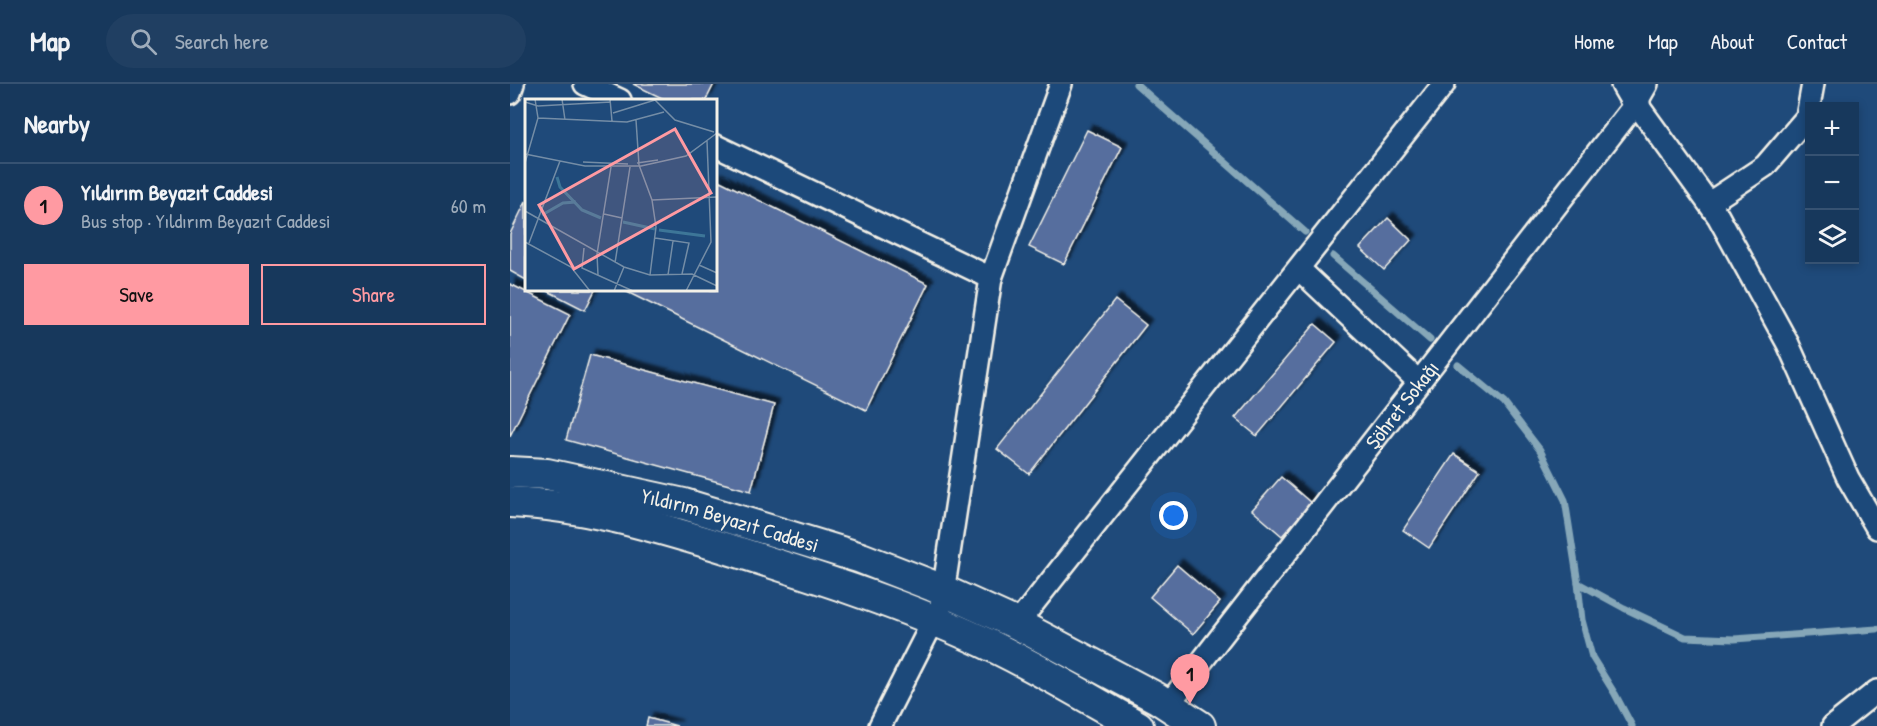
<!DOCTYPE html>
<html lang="en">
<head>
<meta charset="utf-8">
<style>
	body { margin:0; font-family:"Patrick Hand",sans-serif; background:#203f62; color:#f1f3f6 }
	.controls { position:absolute; right:18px; top:18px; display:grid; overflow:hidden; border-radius:0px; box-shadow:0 3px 9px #0003 }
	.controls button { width:54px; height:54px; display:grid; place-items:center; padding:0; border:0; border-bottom:2px solid #365272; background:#17385c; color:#f1f3f6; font:30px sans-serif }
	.you { position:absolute; left:664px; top:432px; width:21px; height:21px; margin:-15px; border:4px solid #fff; border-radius:50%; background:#1a73e8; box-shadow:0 0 0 9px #1a73e833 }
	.badge { display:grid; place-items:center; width:39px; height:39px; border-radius:50%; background:#ff9aa2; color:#111; font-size:20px; font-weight:700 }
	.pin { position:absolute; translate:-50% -50px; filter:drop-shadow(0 2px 3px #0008) }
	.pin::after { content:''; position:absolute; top:32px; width:21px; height:18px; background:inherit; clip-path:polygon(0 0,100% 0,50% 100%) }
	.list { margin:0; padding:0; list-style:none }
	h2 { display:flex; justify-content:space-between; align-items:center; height:78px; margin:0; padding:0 24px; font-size:26px }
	h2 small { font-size:20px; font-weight:400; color:#9eacbb }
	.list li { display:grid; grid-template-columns:39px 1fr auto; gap:18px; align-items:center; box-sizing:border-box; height:84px; padding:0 24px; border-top:2px solid #365272 }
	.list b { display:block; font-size:22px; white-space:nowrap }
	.list p { margin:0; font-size:20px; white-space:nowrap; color:#9eacbb }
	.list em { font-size:20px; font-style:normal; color:#9eacbb }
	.actions { display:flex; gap:12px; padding:18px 24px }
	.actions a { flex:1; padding:14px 0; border:2px solid #ff9aa2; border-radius:0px; text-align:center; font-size:21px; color:#ff9aa2 }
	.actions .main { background:#ff9aa2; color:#111 }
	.icon { flex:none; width:33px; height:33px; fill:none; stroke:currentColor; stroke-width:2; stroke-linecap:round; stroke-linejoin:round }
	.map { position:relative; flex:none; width:1367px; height:642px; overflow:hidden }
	header { display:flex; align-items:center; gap:36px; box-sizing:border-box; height:84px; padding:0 30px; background:#17385c; border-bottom:2px solid #365272 }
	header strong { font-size:28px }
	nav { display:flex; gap:33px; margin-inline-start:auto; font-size:21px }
	.search { width:420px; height:54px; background:#203f62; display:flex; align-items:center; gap:15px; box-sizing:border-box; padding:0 21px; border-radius:33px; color:#9eacbb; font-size:22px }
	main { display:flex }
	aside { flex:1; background:#17385c }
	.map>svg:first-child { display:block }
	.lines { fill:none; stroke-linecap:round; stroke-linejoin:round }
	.stream { stroke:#86a7b8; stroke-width:7 }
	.building { fill:#566e9e; stroke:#f4f1e8; stroke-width:1.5; filter:url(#shadow) }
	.minor-casing { stroke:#f4f1e8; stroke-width:26 }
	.tertiary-casing { stroke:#f4f1e8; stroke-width:32 }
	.secondary-casing { stroke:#f4f1e8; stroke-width:34 }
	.minor { stroke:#1f4a7a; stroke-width:21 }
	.tertiary { stroke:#1f4a7a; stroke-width:27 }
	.secondary { stroke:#1f4a7a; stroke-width:30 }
	.labels { text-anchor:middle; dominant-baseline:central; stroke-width:4.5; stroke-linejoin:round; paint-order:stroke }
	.street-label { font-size:21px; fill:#f4f1e8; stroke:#1f4a7a }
	.inset-river { fill:none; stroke:#3d7698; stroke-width:3 }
	.inset-road { fill:none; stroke:#748da6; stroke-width:1.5 }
	.view { fill:#ff9aa2; fill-opacity:0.15; stroke:#ff9aa2; stroke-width:3 }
	.inset-edge { fill:none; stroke:#f4f1e8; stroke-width:3 }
</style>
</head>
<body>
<header>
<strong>Map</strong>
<div class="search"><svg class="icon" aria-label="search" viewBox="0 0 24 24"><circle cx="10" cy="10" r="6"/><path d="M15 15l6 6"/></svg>Search here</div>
<nav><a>Home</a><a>Map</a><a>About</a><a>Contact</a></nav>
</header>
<main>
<aside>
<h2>Nearby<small></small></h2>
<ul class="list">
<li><span class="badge">1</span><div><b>Yıldırım Beyazıt Caddesi</b><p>Bus stop · Yıldırım Beyazıt Caddesi</p></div><em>60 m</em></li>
</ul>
<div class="actions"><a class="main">Save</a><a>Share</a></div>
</aside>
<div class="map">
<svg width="1367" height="642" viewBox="0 0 1367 642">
	<defs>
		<filter id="shadow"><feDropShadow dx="5.5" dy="-5.5" stdDeviation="1.5" flood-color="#0009"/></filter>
	</defs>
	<rect width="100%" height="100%" fill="#1f4a7a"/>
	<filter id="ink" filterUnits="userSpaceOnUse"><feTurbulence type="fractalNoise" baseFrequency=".0167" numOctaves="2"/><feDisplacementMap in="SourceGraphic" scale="12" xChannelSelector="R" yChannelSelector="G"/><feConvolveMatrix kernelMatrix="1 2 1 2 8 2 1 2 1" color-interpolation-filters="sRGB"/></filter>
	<g filter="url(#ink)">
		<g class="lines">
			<!-- stream -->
			<g class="stream">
				<path d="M626 0 795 148"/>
				<path d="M823 172 920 256"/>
				<path d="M948 281 994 319 1030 366 1055 416 1068 499 1072 536 1082 573 1105 610 1122 642"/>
				<path d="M1068 499 1114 524 1175 553 1224 555 1367 545"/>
			</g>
		</g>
		<!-- building -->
		<g class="building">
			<path d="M123 0H204L196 16H156Z"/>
			<path d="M577 46 612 63 554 180 519 163Z"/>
			<path d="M206 95 418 200 356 326 113 206H206Z"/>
			<path d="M16 117V196L0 187V150Z"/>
			<path d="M878 134 901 156 874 186 850 164Z"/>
			<path d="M0 200 60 230 0 352Z"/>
			<path d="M36 206H85L75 226Z"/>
			<path d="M605 216 636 241 519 390 487 365Z"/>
			<path d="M805 240 826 258 747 352 725 334Z"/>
			<path d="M80 271 264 321 241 407 56 356Z"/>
			<path d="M944 370 970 387 919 464 893 446Z"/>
			<path d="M771 393 801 419 772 452 742 426Z"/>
			<path d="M667 481 710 518 683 550 640 513Z"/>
			<path d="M138 634 167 642H136Z"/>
		</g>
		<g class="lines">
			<defs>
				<g id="minor">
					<path d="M75 0 110 16"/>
					<path d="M0 9 3 0"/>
					<path d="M1126 19 1208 132 1278 260 1338 394 1367 444"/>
					<path d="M206 62 481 194"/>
					<path d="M1199 119 1255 82 1297 33 1303 0"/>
					<path d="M789 185 909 298"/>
					<path d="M507 540 934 0"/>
					<path id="s1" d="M657 622 1126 19 1137 0"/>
					<path d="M370 642 431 522 481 194 551 0"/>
					<path d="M1323 642 1367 607"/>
				</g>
				<path id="tertiary" d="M1115 0 1126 19"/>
				<g id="secondary">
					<path id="s2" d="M0 388 37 390 174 420 351 474 423 502 507 540 647 614 690 642"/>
					<path d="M0 418C73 421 143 442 212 463 294 489 378 515 456 550 515 576 572 611 628 642"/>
				</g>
			</defs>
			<!-- minor casing -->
			<use href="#minor" class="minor-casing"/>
			<!-- tertiary casing -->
			<use href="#tertiary" class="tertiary-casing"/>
			<!-- secondary casing -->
			<use href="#secondary" class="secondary-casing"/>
			<!-- minor -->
			<use href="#minor" class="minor"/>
			<!-- tertiary -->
			<use href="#tertiary" class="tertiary"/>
			<!-- secondary -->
			<use href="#secondary" class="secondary"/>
		</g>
	</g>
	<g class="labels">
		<!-- street labels -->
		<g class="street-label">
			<text stroke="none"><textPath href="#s1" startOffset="382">Şöhret Sokağı</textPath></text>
			<text stroke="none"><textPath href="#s2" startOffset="226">Yıldırım Beyazıt Caddesi</textPath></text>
		</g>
	</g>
	<!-- overview -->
	<g transform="translate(15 15)">
		<rect width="192" height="192" fill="#1f4a7a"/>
		<path class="inset-river" d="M32 78 35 88 57 111 76 119M17 116 38 104 51 103M98 123 130 130M134 131 180 137"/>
		<path class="inset-road" d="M37 0 40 21M85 0 87 22M129 0 150 21 189 33M0 3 13 7 86 3M88 14 130 1M13 19 102 23 139 13M111 21 114 66 127 101 131 128 125 176M0 55 60 67H116L161 57 192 34M58 63 103 65M0 64 13 19 10 0M112 64 133 61M127 101 192 98M0 112 99 168 125 176 167 175 192 187M79 115 97 119M130 139 164 144 157 175M0 143 46 168 65 192M4 144 35 62M59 149 57 169 108 192M90 164 105 68M174 166 192 174M73 176 72 155 86 68M143 176 148 142M89 192 99 168M161 192 186 143 182 42"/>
		<path class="view" d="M150 30 186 94 49 170 14 106Z"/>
		<rect width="192" height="192" class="inset-edge"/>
	</g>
</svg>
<div class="controls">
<button>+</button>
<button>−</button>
<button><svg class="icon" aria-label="layers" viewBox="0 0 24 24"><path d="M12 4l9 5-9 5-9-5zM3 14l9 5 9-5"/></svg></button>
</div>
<div class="you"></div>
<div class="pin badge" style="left:680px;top:620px">1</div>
</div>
</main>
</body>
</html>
